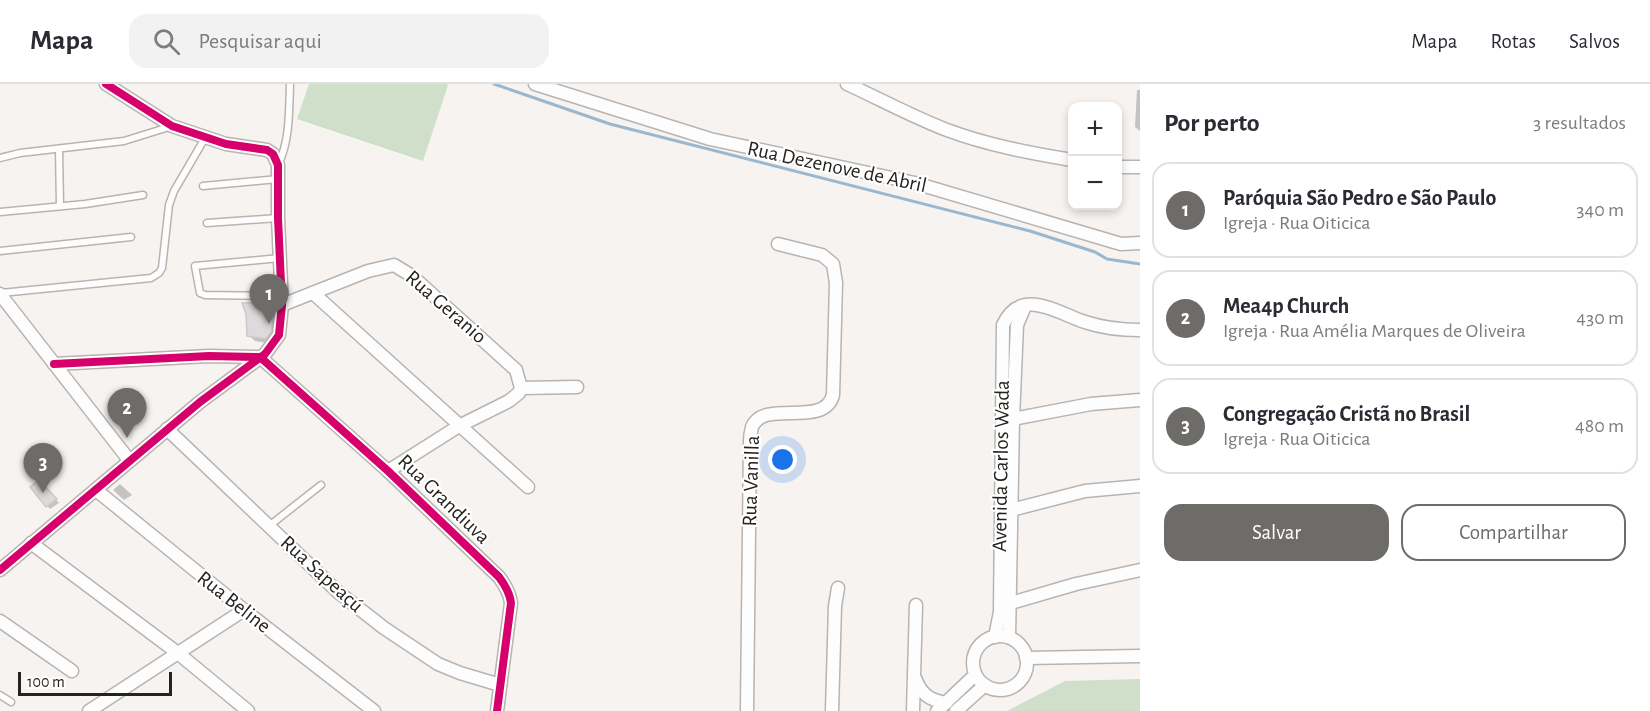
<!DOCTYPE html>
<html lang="pt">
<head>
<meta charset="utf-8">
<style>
	body { margin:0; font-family:"Alegreya Sans",sans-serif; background:#f2f2f3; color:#2b2b33 }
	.controls { position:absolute; right:18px; top:18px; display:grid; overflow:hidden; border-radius:12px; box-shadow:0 3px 9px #0003 }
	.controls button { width:54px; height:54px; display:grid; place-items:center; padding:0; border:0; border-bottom:2px solid #e1e1e2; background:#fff; color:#2b2b33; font:30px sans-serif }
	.scale { position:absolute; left:18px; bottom:15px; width:154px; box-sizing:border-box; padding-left:6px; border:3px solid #252320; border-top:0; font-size:16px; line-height:21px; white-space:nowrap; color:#252320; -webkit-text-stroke:4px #fff; paint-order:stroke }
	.you { position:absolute; left:783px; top:376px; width:21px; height:21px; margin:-15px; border:4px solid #fff; border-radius:50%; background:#1a73e8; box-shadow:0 0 0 9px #1a73e833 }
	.badge { display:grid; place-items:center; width:39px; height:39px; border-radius:50%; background:#6e6c69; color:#fff; font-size:20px; font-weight:700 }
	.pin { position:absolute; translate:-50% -50px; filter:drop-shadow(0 2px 3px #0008) }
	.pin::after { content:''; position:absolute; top:32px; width:21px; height:18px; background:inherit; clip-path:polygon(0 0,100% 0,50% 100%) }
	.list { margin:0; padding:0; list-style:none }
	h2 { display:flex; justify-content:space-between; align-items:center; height:78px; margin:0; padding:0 24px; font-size:26px }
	h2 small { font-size:20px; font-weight:400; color:#7c7c81 }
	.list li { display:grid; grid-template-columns:39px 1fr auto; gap:18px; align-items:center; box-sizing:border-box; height:96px; margin:0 12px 12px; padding:0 12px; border:2px solid #e1e1e2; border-radius:18px }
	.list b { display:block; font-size:22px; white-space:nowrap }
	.list p { margin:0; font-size:20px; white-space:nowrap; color:#7c7c81 }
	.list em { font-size:20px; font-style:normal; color:#7c7c81 }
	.actions { display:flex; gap:12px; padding:18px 24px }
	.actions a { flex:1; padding:14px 0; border:2px solid #6e6c69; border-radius:18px; text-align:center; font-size:21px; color:#6e6c69 }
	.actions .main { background:#6e6c69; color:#fff }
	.icon { flex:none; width:33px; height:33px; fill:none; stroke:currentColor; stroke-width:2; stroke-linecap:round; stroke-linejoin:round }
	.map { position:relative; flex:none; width:1140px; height:627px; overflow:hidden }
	header { display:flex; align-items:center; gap:36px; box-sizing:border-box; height:84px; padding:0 30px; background:#fff; border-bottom:2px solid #e1e1e2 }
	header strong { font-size:28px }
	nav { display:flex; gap:33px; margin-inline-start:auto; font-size:21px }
	.search { width:420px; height:54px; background:#f2f2f3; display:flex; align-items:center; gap:15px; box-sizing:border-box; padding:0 21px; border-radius:18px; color:#7c7c81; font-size:22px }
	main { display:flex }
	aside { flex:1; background:#fff }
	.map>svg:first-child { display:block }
	.green { fill:#d0dfc9 }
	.shadow { fill:#0003 }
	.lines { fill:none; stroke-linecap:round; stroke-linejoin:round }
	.stream { stroke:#99b8cf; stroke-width:3 }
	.building { fill:#dcdadb; stroke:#cbc9ca; stroke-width:1.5 }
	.lane-casing { stroke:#b7b4b2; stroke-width:9 }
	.street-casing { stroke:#b7b4b2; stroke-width:15 }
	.lane { stroke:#fefdfd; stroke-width:6 }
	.street { stroke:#fefdfd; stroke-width:12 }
	.cycleway-casing { stroke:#fff; stroke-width:11 }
	.cycleway { stroke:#d6006c; stroke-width:8 }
	.labels { text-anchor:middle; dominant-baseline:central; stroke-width:4.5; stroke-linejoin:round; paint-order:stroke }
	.street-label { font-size:21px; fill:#252320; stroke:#fff }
</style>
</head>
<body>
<header>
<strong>Mapa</strong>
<div class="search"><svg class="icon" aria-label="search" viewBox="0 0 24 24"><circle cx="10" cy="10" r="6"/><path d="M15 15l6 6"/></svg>Pesquisar aqui</div>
<nav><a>Mapa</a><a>Rotas</a><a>Salvos</a></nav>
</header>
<main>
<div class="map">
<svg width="1140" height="627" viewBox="0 0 1140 627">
	<rect width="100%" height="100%" fill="#f7f3f0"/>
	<!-- green -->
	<g class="green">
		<path d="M309 0H446L448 1 423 77 297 35Z"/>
		<path d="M1140 595V627H1007L1065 597Z"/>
	</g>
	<!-- shadow -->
	<g class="shadow">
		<path d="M1137 6H1140V47L1135 43Z"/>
		<path d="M273 220 279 226 273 260 255 257 249 251Z"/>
		<path d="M39 398 59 419 50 425 32 404Z"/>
		<path d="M120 400 132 411 124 416 113 406Z"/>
	</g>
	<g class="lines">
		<!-- stream -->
		<path class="stream" d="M494 0 610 40 1030 147 1095 168 1107 175 1140 180"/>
	</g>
	<!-- building -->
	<g class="building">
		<path d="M274 218 271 248 266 255 247 252 246 230 242 219Z"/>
		<path d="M39 396 57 415 46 423 30 403Z"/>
	</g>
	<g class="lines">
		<defs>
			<g id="lane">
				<path d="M59 65 60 122"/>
				<path d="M0 74 20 69 124 57 172 42"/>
				<path d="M278 81C290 57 289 27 290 0"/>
				<path d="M203 102 278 95"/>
				<path d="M0 128 85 120 143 111"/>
				<path d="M207 139 278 134"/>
				<path d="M0 167 131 153"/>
				<path d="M280 174 195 182 200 209 205 211 281 212"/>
				<path d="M1 209 151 194 159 189 162 184 169 121 174 107 205 54"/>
				<path d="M269 442 321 401"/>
				<path d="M0 611 11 618"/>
			</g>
			<g id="street">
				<path d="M535 0 710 55 915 99 1121 160 1140 159"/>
				<path d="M847 0C880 15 913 33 947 46 987 61 1030 69 1072 76"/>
				<path d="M1118 83H1140"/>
				<path d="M313 209 528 403"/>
				<path d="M0 210 129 376"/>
				<path d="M282 221 368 187 394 181 412 192 516 286 521 304 519 309 509 317 459 342 388 387"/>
				<path d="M54 280 209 272 260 273 388 387 499 493C505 501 510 509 511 519L497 627"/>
				<path d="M521 304 577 303"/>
				<path d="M1013 335 1091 320 1140 316"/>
				<path d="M167 345 338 508 384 544 438 580 460 589 500 601"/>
				<path d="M96 406 244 526 374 627"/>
				<path d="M1011 426 1085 407 1140 402"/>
				<path d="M31 459 179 570 248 627"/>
				<path d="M0 486 200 318 265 270 279 251 282 221 278 134V81L273 70 267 66 226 60 172 42 106 0"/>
				<path d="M1011 519 1076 500 1140 486"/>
				<path d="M0 537 72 587"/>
				<circle cx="1000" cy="579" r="27"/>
				<path d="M995 553 1000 528 1003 241C1021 202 1057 229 1085 238 1103 244 1121 246 1140 246"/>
				<path d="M1009 553 1013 335 1017 241 1025 222"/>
				<path d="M1026 574 1140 572"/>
				<path d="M915 594C921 610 929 616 946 619"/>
				<path d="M89 627 244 526"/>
				<path d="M747 627 750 357C750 353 751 347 752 343 764 314 824 345 833 311L836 199 833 180 822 171 778 160"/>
				<path d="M832 627 835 522 838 504"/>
				<path d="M913 627 916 521"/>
				<path d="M937 627 975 591"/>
				<path d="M956 627 985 601"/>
			</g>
		</defs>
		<!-- lane casing -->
		<use href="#lane" class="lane-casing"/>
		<!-- street casing -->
		<use href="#street" class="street-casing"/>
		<!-- lane -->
		<use href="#lane" class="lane"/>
		<!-- street -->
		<use href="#street" class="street"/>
		<defs>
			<g id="cycleway">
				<path d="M54 280 209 272 260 273 388 387 499 493C505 501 510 509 511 519L497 627"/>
				<path d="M0 486 200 318 265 270 279 251 282 221 278 134V81L273 70 267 66 226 60 172 42 106 0"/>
			</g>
		</defs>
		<!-- cycleway casing -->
		<use href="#cycleway" class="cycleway-casing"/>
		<!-- cycleway -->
		<use href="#cycleway" class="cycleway"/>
	</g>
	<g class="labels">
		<!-- street labels -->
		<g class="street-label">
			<text transform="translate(837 83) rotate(12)">Rua Dezenove de Abril</text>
			<text transform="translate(446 223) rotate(41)">Rua Geranio</text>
			<text transform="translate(1001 382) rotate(-89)">Avenida Carlos Wada</text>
			<text transform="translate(751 397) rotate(-88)">Rua Vanilla</text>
			<text transform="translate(444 415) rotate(44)">Rua Grandiuva</text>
			<text transform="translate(322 490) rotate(42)">Rua Sapeaçú</text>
			<text transform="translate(234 518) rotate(38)">Rua Beline</text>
		</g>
	</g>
</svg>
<div class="controls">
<button>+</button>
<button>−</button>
</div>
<div class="scale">100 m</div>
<div class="you"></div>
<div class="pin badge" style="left:269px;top:240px">1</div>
<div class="pin badge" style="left:127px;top:354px">2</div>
<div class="pin badge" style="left:43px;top:409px">3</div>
</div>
<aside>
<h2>Por perto<small>3 resultados</small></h2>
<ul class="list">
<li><span class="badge">1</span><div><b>Paróquia São Pedro e São Paulo</b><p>Igreja · Rua Oiticica</p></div><em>340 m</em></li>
<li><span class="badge">2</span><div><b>Mea4p Church</b><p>Igreja · Rua Amélia Marques de Oliveira</p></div><em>430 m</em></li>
<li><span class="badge">3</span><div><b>Congregação Cristã no Brasil</b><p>Igreja · Rua Oiticica</p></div><em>480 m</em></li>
</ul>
<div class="actions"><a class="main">Salvar</a><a>Compartilhar</a></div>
</aside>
</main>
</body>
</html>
